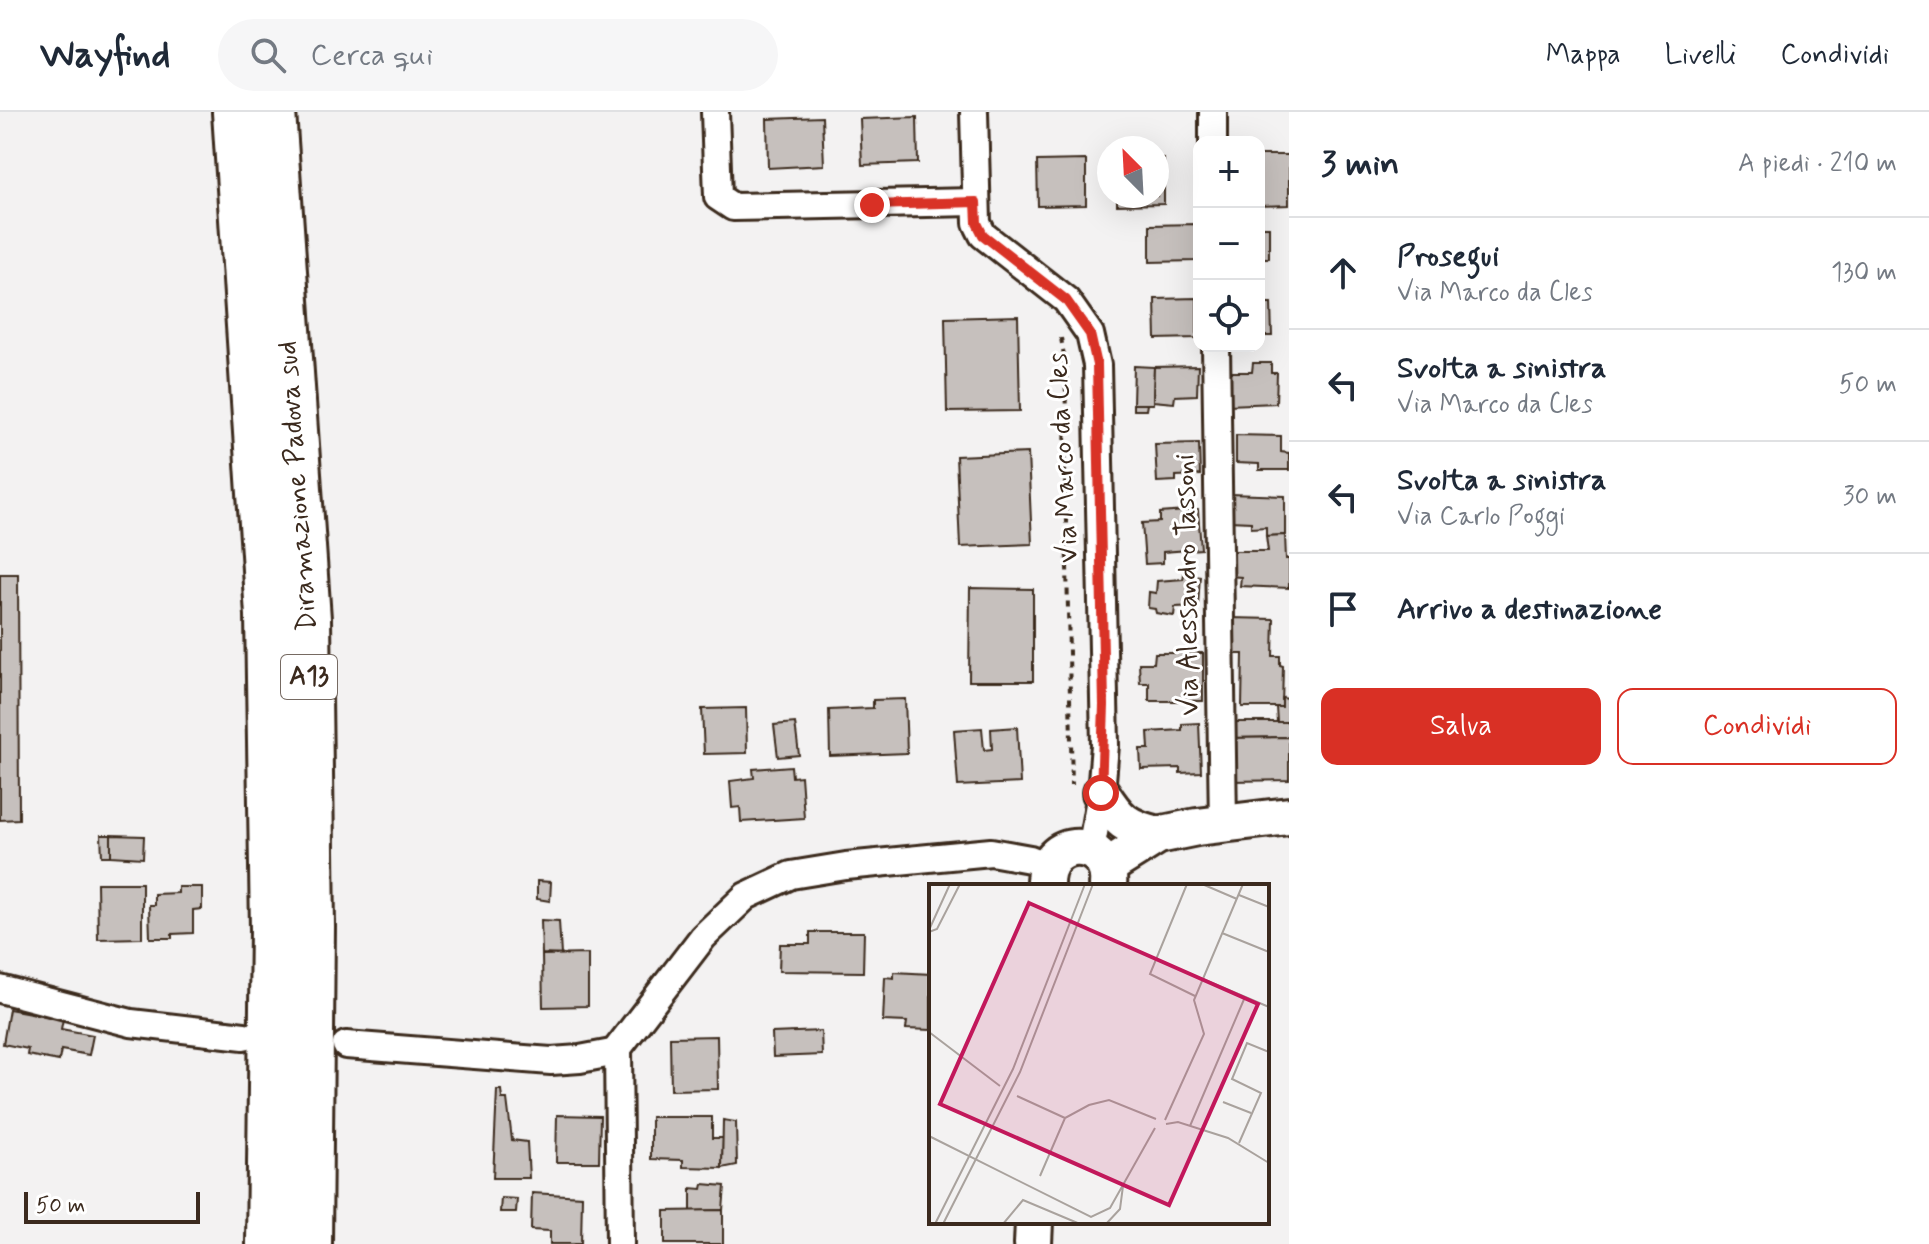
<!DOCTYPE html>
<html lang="it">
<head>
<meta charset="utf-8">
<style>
	body { margin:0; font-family:Mynerve,sans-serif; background:#f6f6f7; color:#1f2937 }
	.controls { position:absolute; right:24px; top:24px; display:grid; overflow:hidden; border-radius:16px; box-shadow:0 8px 32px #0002 }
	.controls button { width:72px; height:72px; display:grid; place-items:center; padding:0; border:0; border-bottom:2px solid #e0e1e3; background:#fff; color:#1f2937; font:40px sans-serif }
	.compass { position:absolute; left:1097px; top:24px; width:72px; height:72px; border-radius:50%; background:#fff; box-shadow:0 8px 32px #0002; rotate:336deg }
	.scale { position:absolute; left:24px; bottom:20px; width:176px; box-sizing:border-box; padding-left:8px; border:4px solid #3b2a1e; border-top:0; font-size:22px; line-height:28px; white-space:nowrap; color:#3b2a1e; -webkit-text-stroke:6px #fff; paint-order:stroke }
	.stop { position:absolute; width:24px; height:24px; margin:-18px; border:6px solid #d93025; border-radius:50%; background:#fff }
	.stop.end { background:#d93025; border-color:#fff; box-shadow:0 2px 8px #0008 }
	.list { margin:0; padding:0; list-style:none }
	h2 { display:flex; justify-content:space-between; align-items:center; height:104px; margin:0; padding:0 32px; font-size:34px }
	h2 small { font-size:26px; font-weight:400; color:#747a83 }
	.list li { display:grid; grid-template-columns:52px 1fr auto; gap:24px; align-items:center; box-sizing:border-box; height:112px; padding:0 32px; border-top:2px solid #e0e1e3 }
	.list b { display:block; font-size:30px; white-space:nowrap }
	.list p { margin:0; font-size:26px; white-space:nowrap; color:#747a83 }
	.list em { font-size:26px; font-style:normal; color:#747a83 }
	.actions { display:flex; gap:16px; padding:24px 32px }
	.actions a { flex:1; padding:18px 0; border:2px solid #d93025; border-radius:16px; text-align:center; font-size:28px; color:#d93025 }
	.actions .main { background:#d93025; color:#fff }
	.icon { flex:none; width:44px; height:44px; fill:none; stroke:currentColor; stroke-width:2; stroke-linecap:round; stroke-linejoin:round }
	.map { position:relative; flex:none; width:1289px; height:1132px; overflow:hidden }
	header { display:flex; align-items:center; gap:48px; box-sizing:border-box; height:112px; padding:0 40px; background:#fff; border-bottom:2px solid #e0e1e3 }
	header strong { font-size:38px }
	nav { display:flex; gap:44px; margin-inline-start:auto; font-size:28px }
	.search { width:560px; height:72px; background:#f6f6f7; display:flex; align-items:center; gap:20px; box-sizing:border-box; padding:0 28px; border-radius:44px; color:#747a83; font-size:30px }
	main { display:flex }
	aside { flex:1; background:#fff }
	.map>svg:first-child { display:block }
	.building { fill:#c6c0bd; stroke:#3b2a1e; stroke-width:2 }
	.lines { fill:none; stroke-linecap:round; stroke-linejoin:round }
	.street-casing { stroke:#3b2a1e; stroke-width:32 }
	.secondary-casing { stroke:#3b2a1e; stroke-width:42 }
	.highway-casing { stroke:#3b2a1e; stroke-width:50 }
	.path { stroke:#3b2a1e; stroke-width:4; stroke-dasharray:6 6; stroke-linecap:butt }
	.street { stroke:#fff; stroke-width:26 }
	.secondary { stroke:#fff; stroke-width:36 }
	.highway { stroke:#fff; stroke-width:44 }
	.route { stroke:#d93025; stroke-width:10 }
	.labels { text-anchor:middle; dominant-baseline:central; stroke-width:6; stroke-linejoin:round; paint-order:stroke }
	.shield { fill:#fff; stroke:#766a62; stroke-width:2 }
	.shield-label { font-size:26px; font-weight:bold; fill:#3b2a1e }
	.street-label { font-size:28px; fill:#3b2a1e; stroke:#fff }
	.inset-road { fill:none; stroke:#a9a29d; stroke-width:2 }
	.view { fill:#c2185b; fill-opacity:0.15; stroke:#c2185b; stroke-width:4 }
	.inset-edge { fill:none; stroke:#3b2a1e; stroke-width:4 }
</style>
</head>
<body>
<header>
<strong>Wayfind</strong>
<div class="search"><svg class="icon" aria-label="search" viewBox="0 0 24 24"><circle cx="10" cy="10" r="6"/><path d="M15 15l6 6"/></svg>Cerca qui</div>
<nav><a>Mappa</a><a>Livelli</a><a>Condividi</a></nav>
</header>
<main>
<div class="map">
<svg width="1289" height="1132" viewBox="0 0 1289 1132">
	<rect width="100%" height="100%" fill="#f3f2f2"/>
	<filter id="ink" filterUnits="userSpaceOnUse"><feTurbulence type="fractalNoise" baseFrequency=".0125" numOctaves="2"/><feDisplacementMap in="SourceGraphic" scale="16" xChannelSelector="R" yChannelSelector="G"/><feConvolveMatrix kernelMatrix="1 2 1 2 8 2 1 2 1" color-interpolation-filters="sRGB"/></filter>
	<g filter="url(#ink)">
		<!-- building -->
		<g class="building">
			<path d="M822 5 824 53 768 56 767 7Z"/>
			<path d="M917 5 918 51 862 53 860 7Z"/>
			<path d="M1259 43H1289V93L1259 94Z"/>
			<path d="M1157 46H1164V92L1117 93V84H1157Z"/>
			<path d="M1086 48V93L1038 94 1037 49Z"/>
			<path d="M1196 112V149L1150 150V113Z"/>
			<rect x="1259" y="115" width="10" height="31"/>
			<path d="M1197 186V226L1156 227 1155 187Z"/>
			<path d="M1259 191H1271L1272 224H1259Z"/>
			<path d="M1018 204 1020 299 947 300 945 206Z"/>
			<path d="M1253 251H1271V261H1277L1276 291 1228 293V260H1252Z"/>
			<path d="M1134 254 1154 255 1153 292H1133Z"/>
			<path d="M1198 254 1197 283 1175 284 1174 291 1153 289 1154 255Z"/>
			<path d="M1133 292H1147L1146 298H1133Z"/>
			<path d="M1236 323 1281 324V340L1289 341V358H1259V352L1236 351Z"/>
			<path d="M1199 331 1200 363 1176 364V369L1157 370 1155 332Z"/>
			<path d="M1028 341 1032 432 960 435 956 344Z"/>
			<path d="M1229 382 1285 384V423L1266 424V415L1251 416V410L1229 409Z"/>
			<path d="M1198 398 1201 437 1163 440V451L1145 452 1142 411 1160 410V401Z"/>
			<path d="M1285 423 1286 447H1289V476L1240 474 1241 465 1229 464 1228 439H1268L1266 424Z"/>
			<path d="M0 462H18L19 707 0 708Z"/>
			<path d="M1184 462 1200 464 1198 494 1175 495 1174 504 1156 501 1155 497 1148 496 1149 480 1156 481 1157 469 1183 467Z"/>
			<path d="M970 476 1033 477V569H969Z"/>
			<path d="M1231 506 1274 507 1273 544H1280V553L1283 554 1282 595H1242L1243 542H1230Z"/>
			<path d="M1155 541H1203V589H1149V571H1140L1139 551H1154Z"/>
			<path d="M1282 586 1289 587V610H1277L1276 595H1282Z"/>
			<path d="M905 587 907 641 830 644 829 598 873 596V588Z"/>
			<path d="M746 596 747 641 704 642 702 597Z"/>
			<path d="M1226 610H1289V625L1230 626Z"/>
			<path d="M795 611 799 643 778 645 774 613Z"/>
			<path d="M1199 611 1201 660 1180 661V656L1141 657 1140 637H1149L1148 620 1182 618V612Z"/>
			<path d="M1017 615 1020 671 958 674 954 618 982 616 984 638 992 637 991 617Z"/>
			<path d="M1289 625V668L1230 669V626Z"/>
			<path d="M791 654 792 665 801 664 804 706 741 710 740 695 732 696 730 669 754 666 753 657Z"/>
			<path d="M101 723H111V744H102Z"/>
			<path d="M111 723 144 724 143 746 111 744Z"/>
			<path d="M537 769 551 770 550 789 537 787Z"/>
			<path d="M97 771H142V826L98 827Z"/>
			<path d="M178 775H202V797L193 798V821L172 822V826H150L149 793H154V782L178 781Z"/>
			<path d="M541 808 559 809 561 843 542 842Z"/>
			<path d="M810 820H864L863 860 779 859 780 832H810Z"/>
			<path d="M588 842V894L543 895 542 843Z"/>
			<path d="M894 860 931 862V918L906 917 907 910 883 909 885 865 894 866Z"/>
			<path d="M9 897 63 907 61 917 93 923 89 943 61 938 59 949 27 943 28 937 3 932Z"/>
			<path d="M821 919 822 943 773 945 772 921Z"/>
			<path d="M717 924 718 977 671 978 670 925Z"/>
			<path d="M497 978H501L502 987H507L512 1028 527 1030 529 1066H493Z"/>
			<path d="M557 1003 600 1004 599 1050H556Z"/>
			<path d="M651 1005H712V1026H723L722 1056 683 1055V1048L651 1047Z"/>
			<path d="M723 1008 736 1010 737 1053 722 1056Z"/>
			<path d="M703 1072 725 1074 723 1098 691 1099V1076L702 1077Z"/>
			<path d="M532 1081 582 1084 581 1132H550V1119L531 1118Z"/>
			<path d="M501 1086 517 1087 516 1100H500Z"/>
			<path d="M723 1098V1132H665V1099Z"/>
		</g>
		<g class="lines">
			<defs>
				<g id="street">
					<path d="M715 0 718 85 733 95 976 90"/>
					<path d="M974 0 977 111 983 123 1066 188 1090 222 1097 253 1105 633 1101 681 1091 738"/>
					<path d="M1213 0V30"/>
					<path d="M1216 234 1223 712"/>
					<path d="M0 877 131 911 244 924"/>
					<path d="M346 933 551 949 580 947 617 940"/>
					<path d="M620 1132 618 936 703 825 746 784 791 763 846 754 991 740 1030 747 1048 754"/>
				</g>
				<g id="secondary">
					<path d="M1101 681C1118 708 1126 716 1158 723"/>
					<path d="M1107 755 1158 723 1197 715 1289 704"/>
					<path d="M1045 774C1043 722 1113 724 1108 774"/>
					<path d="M1033 1132 1034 1110"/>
				</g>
				<g id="highway">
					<path d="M235 0 268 503 273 817 269 1132"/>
					<path d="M273 0 308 507 312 815 309 1132"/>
				</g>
			</defs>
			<!-- street casing -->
			<use href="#street" class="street-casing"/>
			<!-- secondary casing -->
			<use href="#secondary" class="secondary-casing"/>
			<!-- highway casing -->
			<use href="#highway" class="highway-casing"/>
			<!-- path -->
			<path class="path" d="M1061 226 1066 255 1065 366 1072 673"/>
			<!-- street -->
			<use href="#street" class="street"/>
			<!-- secondary -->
			<use href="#secondary" class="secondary"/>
			<!-- highway -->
			<use href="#highway" class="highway"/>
		</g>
	</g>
	<g class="lines" filter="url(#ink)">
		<!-- route -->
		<path class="route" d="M872 93 976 90 977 111 983 123 1066 188 1090 222 1097 253 1104 593 1101 681"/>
	</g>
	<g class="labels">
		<!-- shield labels -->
		<rect class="shield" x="281" y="543" width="56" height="44" rx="6"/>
		<g class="shield-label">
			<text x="309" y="565">A13</text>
		</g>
		<!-- street labels -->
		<g class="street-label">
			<text transform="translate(1064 346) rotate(-93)">Via Marco da Cles</text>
			<text transform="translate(298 374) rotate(-94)">Diramazione Padova sud</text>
			<text transform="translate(1188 473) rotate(-91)">Via Alessandro Tassoni</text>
		</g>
	</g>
	<!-- overview -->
	<g transform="translate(929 772)">
		<rect width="340" height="340" fill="#f3f2f2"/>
		<path class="inset-road" d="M258 0 221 90 266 112M273 0 308 15M310 11 340 23M0 46 21 0M0 48 8 45 31 0M293 49 340 68M274 95 340 123M0 148 71 202M88 212 136 234M294 218 322 229M236 236 275 150 265 116 314 0M237 240 249 238 299 254 340 279M261 242 316 113M0 252 162 333 181 324 226 244M310 259 332 209 303 195 318 159 340 168M111 292 136 234 160 221 180 216 227 235M6 340 84 185 156 0M14 340 91 188 164 0M74 340 94 316 151 340M177 340 191 325 194 302"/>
		<path class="view" d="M100 19 329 120 240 321 11 220Z"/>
		<rect width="340" height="340" class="inset-edge"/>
	</g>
</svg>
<div class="controls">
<button>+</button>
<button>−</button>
<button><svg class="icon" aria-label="locate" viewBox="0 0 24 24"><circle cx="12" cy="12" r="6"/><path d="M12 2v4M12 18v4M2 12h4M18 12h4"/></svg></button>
</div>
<svg class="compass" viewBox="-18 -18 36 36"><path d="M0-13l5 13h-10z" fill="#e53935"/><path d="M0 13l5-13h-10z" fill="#747a83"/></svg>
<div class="scale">50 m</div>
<div class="stop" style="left:1101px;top:681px"></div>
<div class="stop end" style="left:872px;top:93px"></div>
</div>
<aside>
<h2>3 min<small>A piedi · 210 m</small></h2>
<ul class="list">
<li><svg class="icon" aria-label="ahead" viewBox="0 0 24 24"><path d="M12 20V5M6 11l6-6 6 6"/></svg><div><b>Prosegui</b><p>Via Marco da Cles</p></div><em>130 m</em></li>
<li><svg class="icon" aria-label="left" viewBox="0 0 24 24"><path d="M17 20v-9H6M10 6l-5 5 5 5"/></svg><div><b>Svolta a sinistra</b><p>Via Marco da Cles</p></div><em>50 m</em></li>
<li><svg class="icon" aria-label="left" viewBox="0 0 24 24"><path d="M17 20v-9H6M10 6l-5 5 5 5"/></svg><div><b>Svolta a sinistra</b><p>Via Carlo Poggi</p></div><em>30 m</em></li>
<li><svg class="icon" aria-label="arrive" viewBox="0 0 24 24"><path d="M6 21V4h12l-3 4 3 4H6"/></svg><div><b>Arrivo a destinazione</b></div></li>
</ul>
<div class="actions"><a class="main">Salva</a><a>Condividi</a></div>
</aside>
</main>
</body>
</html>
